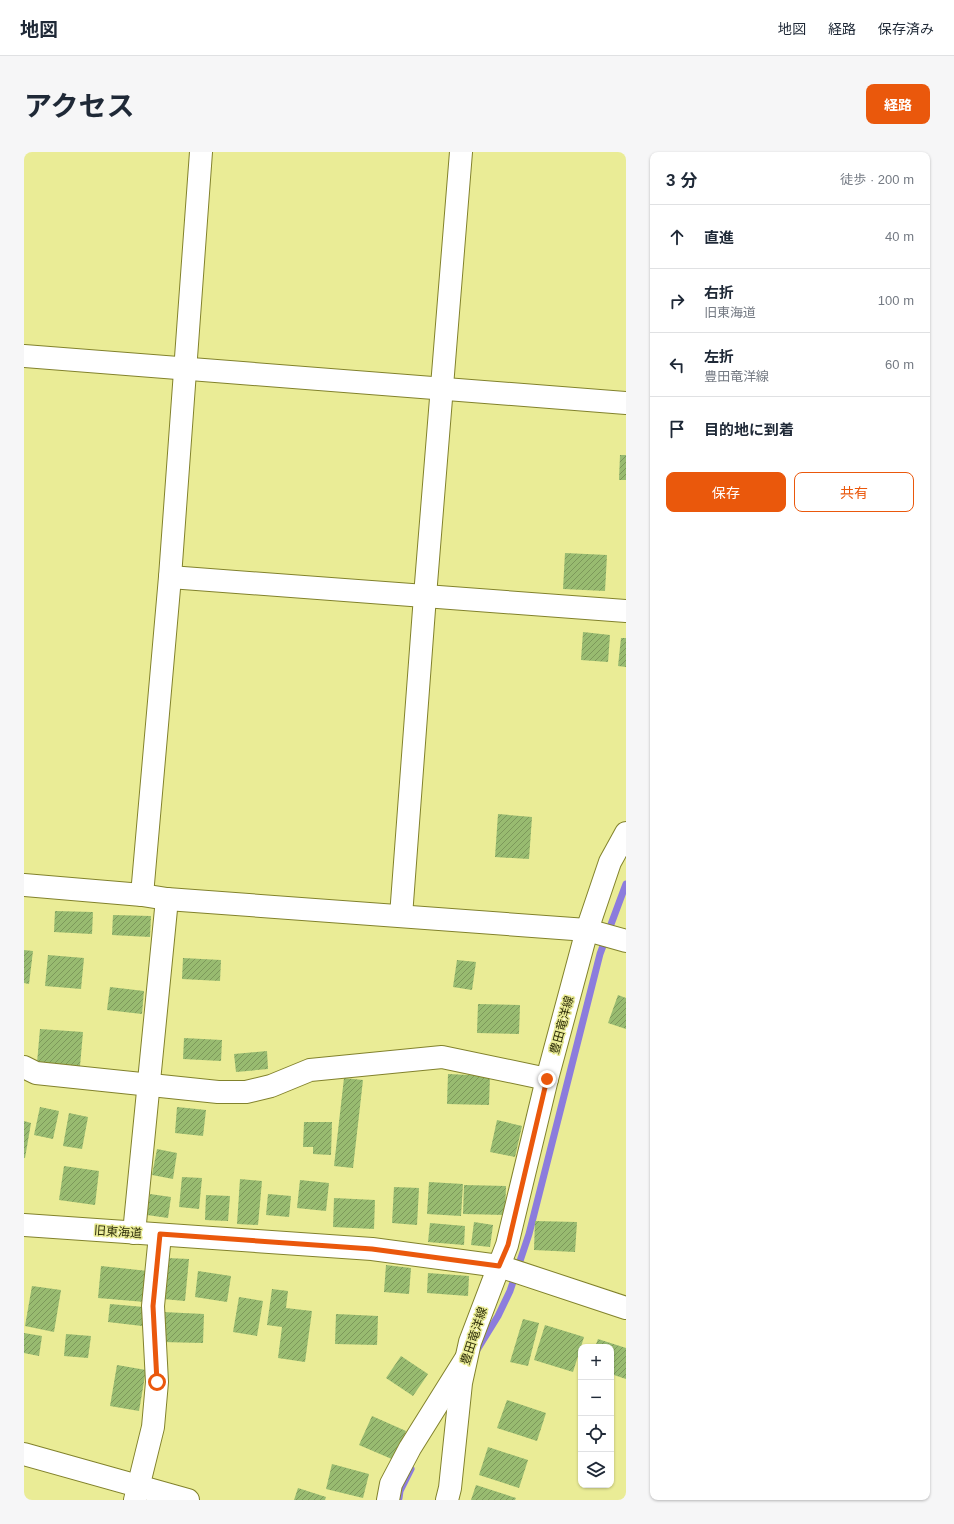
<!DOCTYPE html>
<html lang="ja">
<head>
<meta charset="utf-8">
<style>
	body { margin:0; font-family:Helvetica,"Noto Sans JP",sans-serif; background:#f6f6f7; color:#1f2937 }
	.controls { position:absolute; right:12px; bottom:12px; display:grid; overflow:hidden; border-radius:8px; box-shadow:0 1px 3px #0004 }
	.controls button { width:36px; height:36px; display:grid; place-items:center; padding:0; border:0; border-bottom:1px solid #e0e1e3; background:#fff; color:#1f2937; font:20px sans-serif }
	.stop { position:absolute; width:12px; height:12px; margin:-9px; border:3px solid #ea580c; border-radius:50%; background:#fff }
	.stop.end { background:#ea580c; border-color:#fff; box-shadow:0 1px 4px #0008 }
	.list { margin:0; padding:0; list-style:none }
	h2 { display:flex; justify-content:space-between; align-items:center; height:52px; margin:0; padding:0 16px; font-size:17px }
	h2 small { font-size:13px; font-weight:400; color:#747a83 }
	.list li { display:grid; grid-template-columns:26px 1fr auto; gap:12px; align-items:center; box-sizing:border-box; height:64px; padding:0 16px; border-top:1px solid #e0e1e3 }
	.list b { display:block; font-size:15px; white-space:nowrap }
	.list p { margin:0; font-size:13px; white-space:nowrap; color:#747a83 }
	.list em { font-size:13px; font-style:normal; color:#747a83 }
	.actions { display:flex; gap:8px; padding:12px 16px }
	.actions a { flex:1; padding:9px 0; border:1px solid #ea580c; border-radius:8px; text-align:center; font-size:14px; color:#ea580c }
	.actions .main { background:#ea580c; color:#fff }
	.icon { flex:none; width:22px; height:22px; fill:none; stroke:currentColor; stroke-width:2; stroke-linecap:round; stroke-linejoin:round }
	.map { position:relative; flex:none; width:602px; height:1348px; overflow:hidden; border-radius:8px }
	header { display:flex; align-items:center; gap:24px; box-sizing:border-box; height:56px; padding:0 20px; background:#fff; border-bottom:1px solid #e0e1e3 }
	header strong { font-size:19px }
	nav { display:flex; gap:22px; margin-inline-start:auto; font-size:14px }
	.intro { display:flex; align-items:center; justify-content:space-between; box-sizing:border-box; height:96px; padding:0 24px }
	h1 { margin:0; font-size:28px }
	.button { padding:10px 18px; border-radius:8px; background:#ea580c; color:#fff; font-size:14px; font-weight:700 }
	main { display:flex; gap:24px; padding:0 24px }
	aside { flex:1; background:#fff; border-radius:8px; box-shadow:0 1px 3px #0004 }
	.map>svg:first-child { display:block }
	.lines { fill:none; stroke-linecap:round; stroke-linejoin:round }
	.stream { stroke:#8c7cdd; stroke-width:7 }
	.building { fill:url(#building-hatch) }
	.minor-casing { stroke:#82822c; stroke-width:24 }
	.major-casing { stroke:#82822c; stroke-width:24 }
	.minor { stroke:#fff; stroke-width:22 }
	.major { stroke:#fff; stroke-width:22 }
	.route { stroke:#ea580c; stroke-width:5 }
	.labels { text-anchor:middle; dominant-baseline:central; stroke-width:3; stroke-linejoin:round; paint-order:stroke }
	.street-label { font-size:12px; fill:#2f2f0b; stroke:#eaec96 }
</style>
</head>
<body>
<header>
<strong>地図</strong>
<nav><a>地図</a><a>経路</a><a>保存済み</a></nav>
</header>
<div class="intro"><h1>アクセス</h1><a class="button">経路</a></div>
<main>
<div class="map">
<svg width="602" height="1348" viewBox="0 0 602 1348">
	<defs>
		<pattern id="building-hatch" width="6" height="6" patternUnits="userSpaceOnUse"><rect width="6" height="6" fill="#98bb70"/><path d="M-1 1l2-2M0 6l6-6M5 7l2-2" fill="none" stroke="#7c985a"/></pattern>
	</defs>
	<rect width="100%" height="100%" fill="#eaec96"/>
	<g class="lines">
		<!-- stream -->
		<g class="stream">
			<path d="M453 1198 474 1164 486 1139 505 1082 576 802 602 732"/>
			<path d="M375 1346 376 1339 387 1317"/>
		</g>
	</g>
	<!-- building -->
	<g class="building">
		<path d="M596 303H602V328H595Z"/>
		<path d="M541 401 583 403 581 439 539 437Z"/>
		<path d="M559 480 586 483 584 510 557 508Z"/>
		<path d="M597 486H602V515L594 514Z"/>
		<path d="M474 662 508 665 505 707 471 705Z"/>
		<path d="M31 759 69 760 68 782 30 780Z"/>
		<path d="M89 763 127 764 126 785 88 783Z"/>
		<path d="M0 798 9 799 5 832 0 831Z"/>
		<path d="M24 803 60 806 57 837 21 834Z"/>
		<path d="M159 806 197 808 196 829 158 827Z"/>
		<path d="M433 808 452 810 448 838 429 835Z"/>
		<path d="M86 835 120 839 118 862 83 858Z"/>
		<path d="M594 843 602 846V877L584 871Z"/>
		<path d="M454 852 496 853 495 882 453 881Z"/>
		<path d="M16 877 59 880 56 914 13 911Z"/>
		<path d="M160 886 198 888 197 909 159 907Z"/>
		<path d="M243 899 244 917 212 920 210 902Z"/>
		<path d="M424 922 466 924 465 953 423 952Z"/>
		<path d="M320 926 339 928 329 1016 310 1014Z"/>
		<path d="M16 955 35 959 29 987 10 983Z"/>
		<path d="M153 955 182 958 179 984 151 981Z"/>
		<path d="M45 961 64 965 58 997 39 994Z"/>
		<path d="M473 968 498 974 491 1005 466 1000Z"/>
		<path d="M0 969 7 971 1 1006H0Z"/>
		<path d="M280 970H308L307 1003 289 1002V995H279Z"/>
		<path d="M133 997 153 1001 149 1027 128 1023Z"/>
		<path d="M40 1014 75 1019 71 1053 35 1048Z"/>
		<path d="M158 1025 178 1026 175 1057 155 1055Z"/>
		<path d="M216 1027 238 1029 234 1073 213 1072Z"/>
		<path d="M276 1028 305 1031 302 1059 273 1056Z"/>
		<path d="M405 1030 439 1032 437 1064 403 1062Z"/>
		<path d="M440 1033 482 1034 481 1063 439 1062Z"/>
		<path d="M370 1035 395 1036 393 1073 368 1071Z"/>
		<path d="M126 1042 147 1045 144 1066 123 1063Z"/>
		<path d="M244 1042 267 1044 265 1065 242 1063Z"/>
		<path d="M182 1043 206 1044 204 1069 181 1068Z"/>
		<path d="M310 1046 351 1048 350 1077 309 1075Z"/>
		<path d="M511 1069 553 1070 551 1100 510 1098Z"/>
		<path d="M450 1070 469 1073 466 1095 447 1093Z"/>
		<path d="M406 1071 441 1074 440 1093 404 1090Z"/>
		<path d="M143 1106 165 1107 161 1149 139 1147Z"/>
		<path d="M362 1113 387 1116 385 1142 360 1140Z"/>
		<path d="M77 1114 124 1119 121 1150 74 1146Z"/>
		<path d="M174 1119 207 1124 203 1150 171 1145Z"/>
		<path d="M404 1121 445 1124 444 1144 403 1141Z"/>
		<path d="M8 1134 37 1138 30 1180 1 1174Z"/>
		<path d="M248 1137 264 1139 262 1156 288 1159 281 1210 254 1206 258 1175 243 1173Z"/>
		<path d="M215 1145 239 1149 233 1184 209 1180Z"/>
		<path d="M86 1152 120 1155 118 1174 84 1170Z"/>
		<path d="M139 1160 180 1162 179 1191 138 1190Z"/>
		<path d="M312 1162 354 1164 353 1193 311 1192Z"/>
		<path d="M499 1167 515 1171 504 1214 486 1210Z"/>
		<path d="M521 1173 560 1185 549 1220 510 1208Z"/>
		<path d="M0 1181 18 1184 15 1204 0 1201Z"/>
		<path d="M42 1182 67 1184 64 1206 40 1204Z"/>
		<path d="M574 1187 602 1196V1227L587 1222V1195H571Z"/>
		<path d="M377 1204 404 1222 389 1244 362 1226Z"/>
		<path d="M93 1213 122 1218 115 1259 86 1254Z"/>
		<path d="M483 1248 522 1261 513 1289 473 1276Z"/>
		<path d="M348 1264 382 1279 370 1308 335 1293Z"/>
		<path d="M464 1295 504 1308 495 1336 455 1323Z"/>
		<path d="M308 1312 345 1322 339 1346 302 1337Z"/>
		<path d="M452 1333 492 1346 491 1348H447Z"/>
		<path d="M274 1336 302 1345 301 1348H270Z"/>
	</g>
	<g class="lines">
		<defs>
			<g id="minor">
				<path d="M0 204 602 251"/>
				<path d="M146 425 602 459"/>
				<path d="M0 733 118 743 143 747 563 778 602 789"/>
				<path d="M118 743 146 425 177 0"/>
				<path d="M377 764 401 444 437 0"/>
				<path d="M0 915 12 921 194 940H222L247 934 286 918 418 905 523 927"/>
				<path d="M0 1073 348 1097 475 1114 602 1156"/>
				<path d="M110 1081 143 747"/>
				<path d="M0 1302 164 1348"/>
				<path d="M111 1348 129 1275 133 1230 129 1154 136 1083"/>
				<path d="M364 1348 367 1332 386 1296 441 1208"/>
			</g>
			<path id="major" d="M423 1348 426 1336 437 1231 446 1190 483 1093 523 927 563 778 586 710 602 681"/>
		</defs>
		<!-- minor casing -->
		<use href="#minor" class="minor-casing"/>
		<!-- major casing -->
		<use href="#major" class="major-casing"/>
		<!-- minor -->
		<use href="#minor" class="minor"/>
		<!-- major -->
		<use href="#major" class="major"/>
	</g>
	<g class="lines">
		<!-- route -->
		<path class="route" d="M133 1230 129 1154 136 1082 348 1097 475 1114 484 1093 523 927"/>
	</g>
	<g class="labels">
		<!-- street labels -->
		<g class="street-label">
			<text transform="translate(538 873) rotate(-75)">豊田竜洋線</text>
			<text transform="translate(94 1080) rotate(4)">旧東海道</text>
			<text transform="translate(450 1184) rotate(-72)">豊田竜洋線</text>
		</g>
	</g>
</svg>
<div class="controls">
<button>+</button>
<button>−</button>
<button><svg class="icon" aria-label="locate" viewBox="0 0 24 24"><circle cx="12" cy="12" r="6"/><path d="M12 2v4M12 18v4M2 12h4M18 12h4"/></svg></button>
<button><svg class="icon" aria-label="layers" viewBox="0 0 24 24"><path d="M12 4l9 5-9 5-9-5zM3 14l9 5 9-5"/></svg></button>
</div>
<div class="stop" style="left:133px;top:1230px"></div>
<div class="stop end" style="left:523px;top:927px"></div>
</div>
<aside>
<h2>3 分<small>徒歩 · 200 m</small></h2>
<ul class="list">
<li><svg class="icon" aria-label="ahead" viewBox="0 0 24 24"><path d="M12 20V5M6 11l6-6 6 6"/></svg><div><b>直進</b></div><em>40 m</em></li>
<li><svg class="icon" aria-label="right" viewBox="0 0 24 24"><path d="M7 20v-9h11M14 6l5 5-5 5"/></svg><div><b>右折</b><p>旧東海道</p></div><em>100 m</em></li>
<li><svg class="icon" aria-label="left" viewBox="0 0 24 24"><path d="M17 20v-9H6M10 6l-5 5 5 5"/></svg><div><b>左折</b><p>豊田竜洋線</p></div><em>60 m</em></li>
<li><svg class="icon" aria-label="arrive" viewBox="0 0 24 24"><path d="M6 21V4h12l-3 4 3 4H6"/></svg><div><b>目的地に到着</b></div></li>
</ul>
<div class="actions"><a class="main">保存</a><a>共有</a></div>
</aside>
</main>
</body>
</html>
